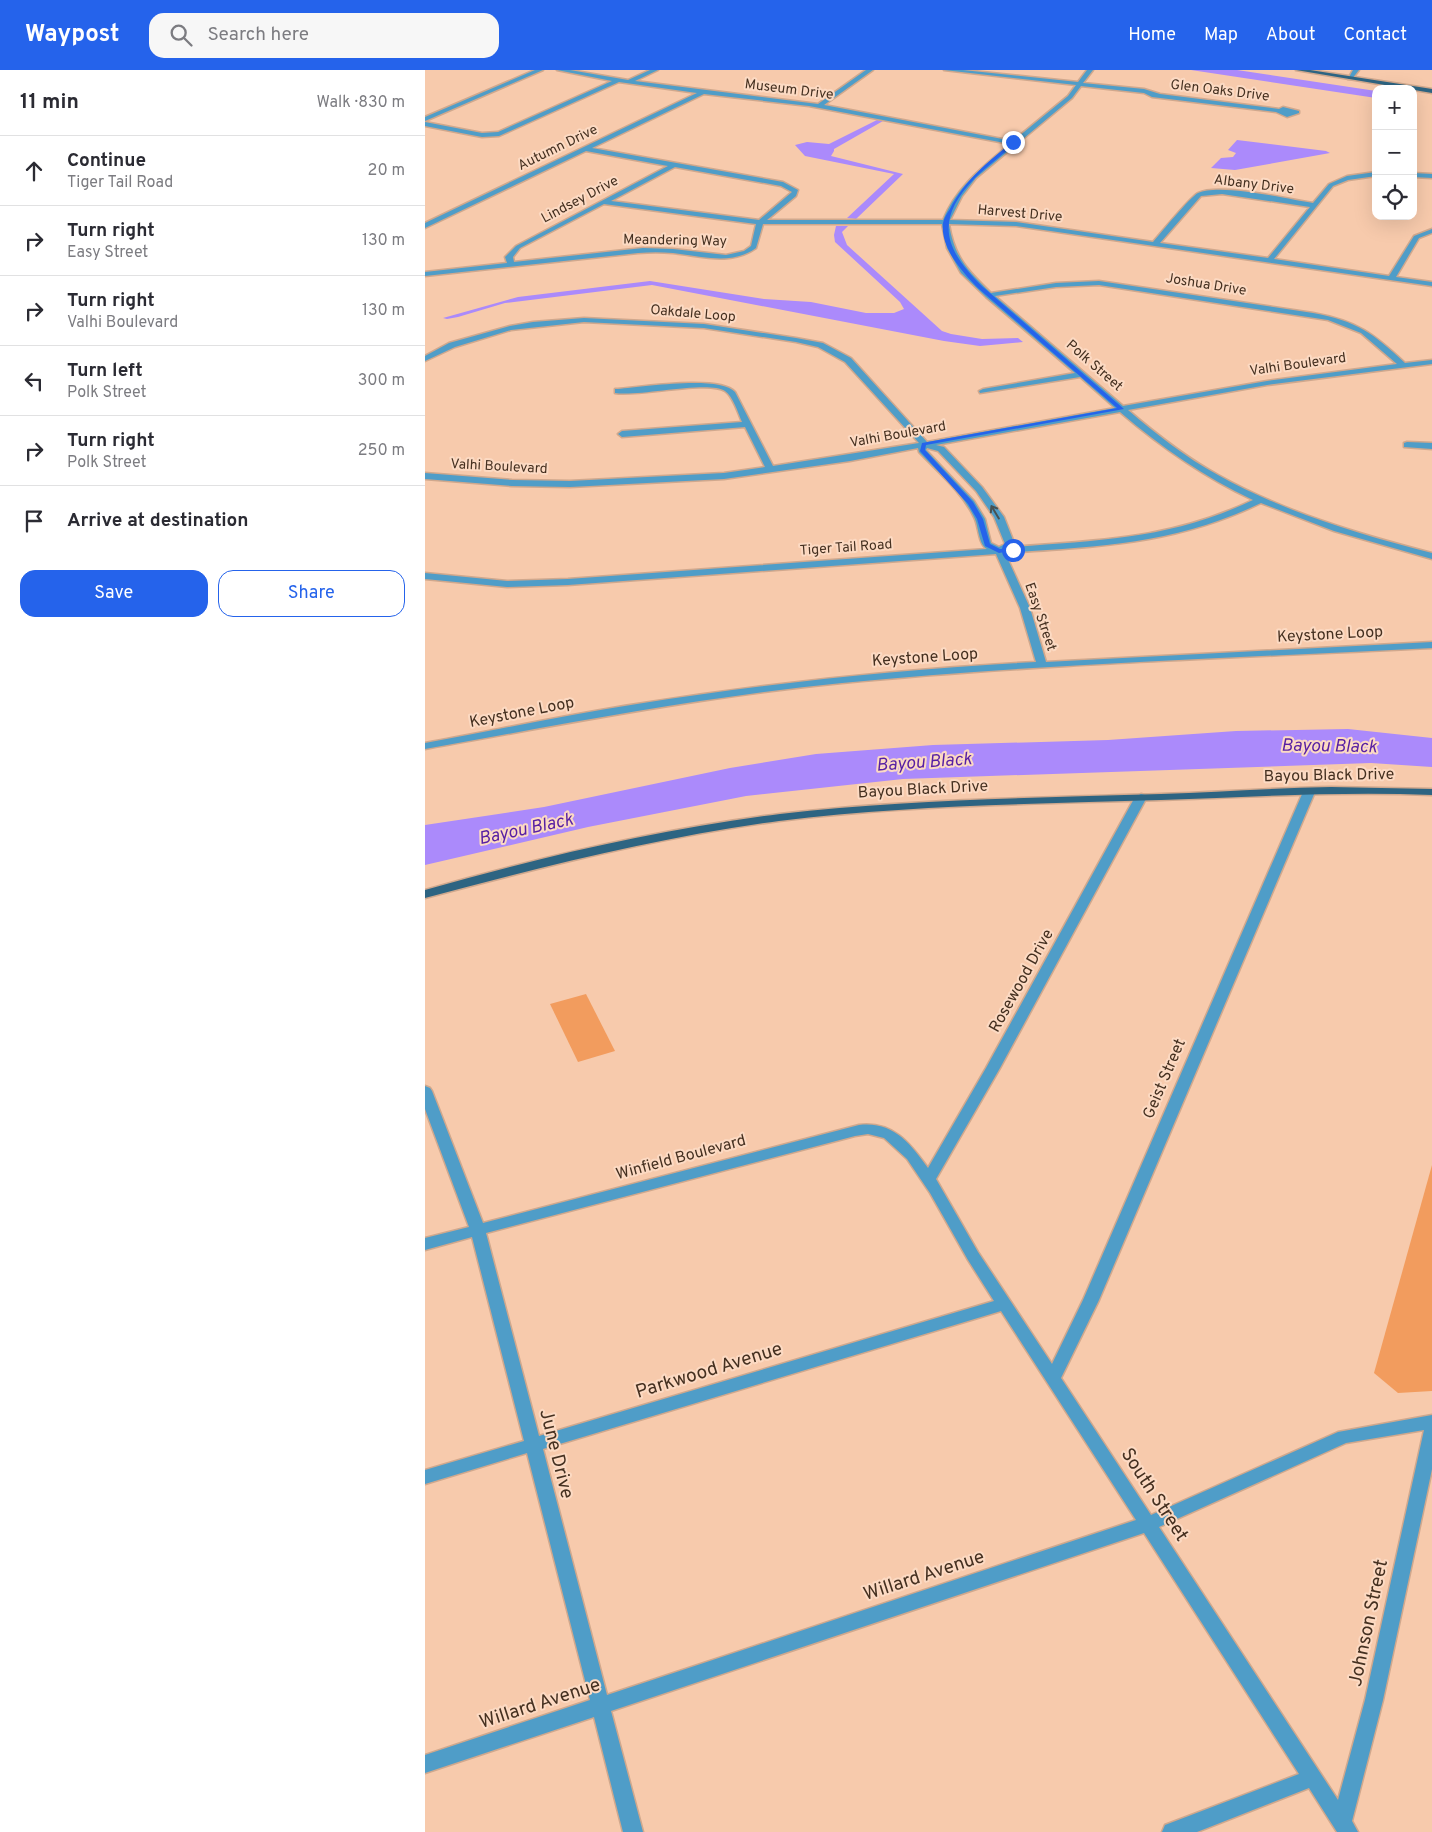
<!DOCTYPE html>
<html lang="en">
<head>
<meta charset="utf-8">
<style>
	body { margin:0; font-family:Overpass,sans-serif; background:#f7f7f7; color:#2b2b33 }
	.controls { position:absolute; right:15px; top:15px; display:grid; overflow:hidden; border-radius:10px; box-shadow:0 5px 20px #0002 }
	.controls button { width:45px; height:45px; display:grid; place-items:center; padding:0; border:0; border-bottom:1px solid #e1e1e2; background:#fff; color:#2b2b33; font:25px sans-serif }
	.stop { position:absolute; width:15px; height:15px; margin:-11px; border:4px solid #2563eb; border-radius:50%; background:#fff }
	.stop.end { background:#2563eb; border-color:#fff; box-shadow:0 1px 5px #0008 }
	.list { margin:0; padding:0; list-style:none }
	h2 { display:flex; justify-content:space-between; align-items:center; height:65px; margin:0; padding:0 20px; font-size:21px }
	h2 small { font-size:16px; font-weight:400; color:#7c7c81 }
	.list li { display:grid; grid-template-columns:32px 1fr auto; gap:15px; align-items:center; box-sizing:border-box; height:70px; padding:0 20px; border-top:1px solid #e1e1e2 }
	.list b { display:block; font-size:19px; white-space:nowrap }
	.list p { margin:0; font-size:16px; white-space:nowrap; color:#7c7c81 }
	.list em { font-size:16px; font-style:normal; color:#7c7c81 }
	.actions { display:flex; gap:10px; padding:15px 20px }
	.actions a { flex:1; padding:11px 0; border:1px solid #2563eb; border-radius:15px; text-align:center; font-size:18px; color:#2563eb }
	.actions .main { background:#2563eb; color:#fff }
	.icon { flex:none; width:28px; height:28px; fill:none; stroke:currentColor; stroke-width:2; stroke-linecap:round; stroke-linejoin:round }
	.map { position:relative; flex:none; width:1007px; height:1762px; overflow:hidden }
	header { display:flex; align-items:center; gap:30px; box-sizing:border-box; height:70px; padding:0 25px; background:#2563eb; color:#fff }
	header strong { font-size:24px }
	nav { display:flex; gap:28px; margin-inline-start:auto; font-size:18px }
	.search { width:350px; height:45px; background:#f7f7f7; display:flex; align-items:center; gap:12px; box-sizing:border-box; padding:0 18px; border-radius:15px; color:#7c7c81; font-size:19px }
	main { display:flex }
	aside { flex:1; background:#fff }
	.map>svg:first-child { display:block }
	.green { fill:#f29c5e }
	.water { fill:#ab8afb }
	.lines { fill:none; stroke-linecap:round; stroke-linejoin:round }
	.minor-casing { stroke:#d0a88d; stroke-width:3 }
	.major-casing { stroke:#d0a88d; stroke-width:3 }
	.minor { fill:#4f9dc8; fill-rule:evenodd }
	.major { fill:#2d6482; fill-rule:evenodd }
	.oneway { stroke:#485152 }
	.route { fill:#2563eb }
	.labels { text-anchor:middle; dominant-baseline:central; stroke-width:4; stroke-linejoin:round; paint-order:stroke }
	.far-street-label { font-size:14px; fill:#453020; stroke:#fcdac3 }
	.street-label { font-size:16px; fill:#453020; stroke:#fcdac3 }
	.water-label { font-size:18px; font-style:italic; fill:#571fa3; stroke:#fcdac3 }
	.near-street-label { font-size:19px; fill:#453020; stroke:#fcdac3 }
</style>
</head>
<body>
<header>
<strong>Waypost</strong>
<div class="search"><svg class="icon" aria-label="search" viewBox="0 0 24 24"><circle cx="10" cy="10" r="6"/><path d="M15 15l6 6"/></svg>Search here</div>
<nav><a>Home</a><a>Map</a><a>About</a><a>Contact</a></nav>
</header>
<main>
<aside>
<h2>11 min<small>Walk · 830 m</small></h2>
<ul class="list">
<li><svg class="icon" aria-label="ahead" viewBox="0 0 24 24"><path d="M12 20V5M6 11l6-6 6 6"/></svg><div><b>Continue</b><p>Tiger Tail Road</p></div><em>20 m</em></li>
<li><svg class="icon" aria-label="right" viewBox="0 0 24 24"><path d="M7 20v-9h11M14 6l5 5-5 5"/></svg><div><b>Turn right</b><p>Easy Street</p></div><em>130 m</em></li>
<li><svg class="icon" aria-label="right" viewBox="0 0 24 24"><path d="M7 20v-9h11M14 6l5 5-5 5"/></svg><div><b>Turn right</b><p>Valhi Boulevard</p></div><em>130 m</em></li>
<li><svg class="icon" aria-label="left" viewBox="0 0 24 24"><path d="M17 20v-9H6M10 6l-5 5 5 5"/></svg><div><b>Turn left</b><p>Polk Street</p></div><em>300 m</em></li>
<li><svg class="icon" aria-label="right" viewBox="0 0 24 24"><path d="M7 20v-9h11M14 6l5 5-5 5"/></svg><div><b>Turn right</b><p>Polk Street</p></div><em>250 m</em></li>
<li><svg class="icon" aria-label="arrive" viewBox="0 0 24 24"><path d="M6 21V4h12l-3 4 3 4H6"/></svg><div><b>Arrive at destination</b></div></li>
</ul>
<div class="actions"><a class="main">Save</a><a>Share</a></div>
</aside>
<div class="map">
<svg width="1007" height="1762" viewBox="0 0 1007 1762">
	<rect width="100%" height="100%" fill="#f7caac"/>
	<!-- green -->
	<g class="green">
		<path d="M161 924 190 981 153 992 125 934Z"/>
		<path d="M1007 1095V1321L973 1323 949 1303Z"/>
	</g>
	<!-- water -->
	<g class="water">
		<path d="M766 0H812L951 21V28Z"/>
		<path d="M452 50 458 51 409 79V81L406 86 478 104 431 149 422 148 469 104 380 86 370 75 382 72 404 74Z"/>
		<path d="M812 70 901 81 905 83 810 100 786 98 796 88 808 87 811 83 803 80Z"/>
		<path d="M411 156H423L417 162 422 175 517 261 526 264 557 269 593 268 598 272 555 276 519 271 227 215 80 233 33 247 22 249 18 248 93 227 225 211 339 229 386 232 441 243H469L479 239 475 232 410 172 409 165Z"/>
		<path d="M923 659 1007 668V697L946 693 478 709 321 726 163 757 0 795V755L119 737 305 698 391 684 508 675 683 670 811 661Z"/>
	</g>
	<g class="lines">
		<defs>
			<g id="minor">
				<path d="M110 0H118L0 51V47Z"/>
				<path d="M132 0H145L203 10 225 0H233L210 11 393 34 441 0H448L399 35 588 71 643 26 651 15 519 0H538L653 12 662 0H668L658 13 719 19 735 24 854 39 858 37 874 41V43L862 47 851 42 727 27 719 23 656 16 647 28 551 108 537 126 525 150 591 152 728 172C736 163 765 127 773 123 795 113 862 129 888 133L904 114 922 106 951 102V106L923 110 908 116 849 189 964 206 989 166 1007 159V163L994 168 971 207 1007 212V216L591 156 524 154C529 187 543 201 566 223L631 213 674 211 888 243C932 251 948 263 980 293L1007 290V294L842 315 703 340C731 364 760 387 793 405 859 442 933 464 1007 483V489L909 461 836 433C749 475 674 476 580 483L605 538 621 592 1007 572V578C810 588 613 594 417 613 277 627 139 654 0 679V673C71 660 141 645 212 634 344 613 478 599 611 592L595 538 571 484 143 515 82 517 0 509V503L82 511 143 509 562 479C553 474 554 456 549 447 537 422 513 402 494 382L493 378 425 391 299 409 145 417 87 416 0 409V403L87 410 145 411 299 403 340 397 320 357 197 367 193 364 197 361 317 352C313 343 308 326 300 321 283 310 214 327 190 323V319H193C217 317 295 305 310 322L348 396 494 373 420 292 393 277 371 272 279 258 159 252 86 260 30 277 0 291V286L24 273 85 256 108 252 159 248 279 254 371 268 398 273 426 288 502 372 690 338 655 307 555 323 554 321 558 319 650 303 561 227 536 203 522 178 517 154H338L331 178C306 196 277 186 248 183 237 182 225 182 213 183L0 206V202L82 193 80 187 91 176 243 96 161 81 0 158V153L272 23 194 12 74 66 57 67 0 56V52L57 63 73 62 187 11ZM279 24 384 36 585 74C558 97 532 116 518 150H342L371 126 373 120 358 112 167 78ZM250 97 356 116 367 122 334 150 186 131ZM797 124 885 137 843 188 735 173 776 126ZM179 134 331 154 326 176 319 181 301 185 248 179 218 178 89 192 88 187 95 178ZM674 215 903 250 936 263 972 294 842 311 698 336 570 226 631 217ZM695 342C736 377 779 407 828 430 746 469 677 470 588 477L590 475 579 447 557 417 519 377 511 375ZM502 378 513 381 551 421 569 447 580 474 574 477 566 473 560 449 549 431 501 380Z"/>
				<path d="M928 0H934L927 9H923Z"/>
				<path d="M988 103 1007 104V108L988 107Z"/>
				<path d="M982 372 1007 373V379L979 377V373Z"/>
				<path d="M884 719 890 722 674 1230 636 1308 726 1445 913 1362 1007 1345V1399L958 1630 927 1751 933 1762H912L884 1718 772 1762H737L740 1755 874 1704 719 1463 186 1641 218 1762H198L169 1647 0 1703V1685L165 1630 102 1383 0 1414V1400L99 1371 47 1167 0 1180V1168L44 1157 0 1039V1016L5 1018 7 1021 58 1153 434 1055C468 1051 485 1073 503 1098L561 998 710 727 716 724 720 725 722 727 575 998 511 1109 553 1182 627 1294 658 1230 878 722ZM443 1064 459 1068 482 1089 505 1123 543 1190 569 1231 114 1366 61 1163 430 1066ZM576 1241 711 1450 182 1625 118 1379ZM999 1360 940 1630 913 1730 734 1457 921 1373Z"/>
			</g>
			<g id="major">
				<path d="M871 0H885L1007 19V23Z"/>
				<path d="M906 717 1007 719V725C917 721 827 727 736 730 609 734 481 735 354 751 234 767 117 797 0 828V820C116 787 235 759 355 744 481 729 609 728 736 724 793 722 849 718 906 717Z"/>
			</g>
		</defs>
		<!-- minor casing -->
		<use href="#minor" class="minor-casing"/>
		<!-- major casing -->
		<use href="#major" class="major-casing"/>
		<!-- minor -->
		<use href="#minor" class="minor"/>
		<!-- major -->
		<use href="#major" class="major"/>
	</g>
	<!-- one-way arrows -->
	<defs><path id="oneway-shaft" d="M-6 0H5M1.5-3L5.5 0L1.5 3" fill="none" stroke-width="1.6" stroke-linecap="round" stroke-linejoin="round" transform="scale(1.25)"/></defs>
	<use class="oneway" href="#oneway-shaft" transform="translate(570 442) rotate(-121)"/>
	<!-- route -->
	<path class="route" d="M587 72H591C578 85 562 96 550 108 509 150 519 179 558 217L699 339 501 375 500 380 548 432 558 449 565 474 575 479 588 478 591 480 574 483 560 476 552 449 543 434 495 381 497 373 692 338 554 219C538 203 515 178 518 153 519 148 522 143 525 139 539 111 563 92 587 72Z"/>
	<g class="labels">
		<!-- far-street labels -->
		<g class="far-street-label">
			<text transform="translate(364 20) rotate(7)">Museum Drive</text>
			<text transform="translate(795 21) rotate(7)">Glen Oaks Drive</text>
			<text transform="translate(133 78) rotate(-26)">Autumn Drive</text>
			<text transform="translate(829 115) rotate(7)">Albany Drive</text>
			<text transform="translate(155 130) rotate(-28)">Lindsey Drive</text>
			<text transform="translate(595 144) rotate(5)">Harvest Drive</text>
			<text transform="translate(250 171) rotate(1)">Meandering Way</text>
			<text transform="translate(781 215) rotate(9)">Joshua Drive</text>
			<text transform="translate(268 244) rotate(5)">Oakdale Loop</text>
			<text transform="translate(873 295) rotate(-8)">Valhi Boulevard</text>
			<text transform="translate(669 296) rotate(41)">Polk Street</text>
			<text transform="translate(473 365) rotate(-10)">Valhi Boulevard</text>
			<text transform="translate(74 397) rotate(3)">Valhi Boulevard</text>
			<text transform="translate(421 478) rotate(-4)">Tiger Tail Road</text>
			<text transform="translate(615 547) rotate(71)">Easy Street</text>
		</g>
		<!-- street labels -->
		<g class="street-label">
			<text transform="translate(905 565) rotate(-3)">Keystone Loop</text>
			<text transform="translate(500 588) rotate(-4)">Keystone Loop</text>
			<text transform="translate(97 643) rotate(-11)">Keystone Loop</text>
			<text transform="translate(904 706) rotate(-1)">Bayou Black Drive</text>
			<text transform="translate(498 720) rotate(-3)">Bayou Black Drive</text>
			<text transform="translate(597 911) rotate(-61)">Rosewood Drive</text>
			<text transform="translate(740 1009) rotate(-67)">Geist Street</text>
			<text transform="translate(256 1088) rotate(-15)">Winfield Boulevard</text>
		</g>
		<!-- water labels -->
		<g class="water-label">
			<text transform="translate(904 677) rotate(1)">Bayou Black</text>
			<text transform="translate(499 693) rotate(-4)">Bayou Black</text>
			<text transform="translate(101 760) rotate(-12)">Bayou Black</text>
		</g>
		<!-- near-street labels -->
		<g class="near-street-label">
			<text transform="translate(284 1301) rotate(-17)">Parkwood Avenue</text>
			<text transform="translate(131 1384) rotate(76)">June Drive</text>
			<text transform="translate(729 1425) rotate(57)">South Street</text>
			<text transform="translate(499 1506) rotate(-18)">Willard Avenue</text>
			<text transform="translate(944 1553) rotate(-78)">Johnson Street</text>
			<text transform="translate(115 1634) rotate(-18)">Willard Avenue</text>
		</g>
	</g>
</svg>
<div class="controls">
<button>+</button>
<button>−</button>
<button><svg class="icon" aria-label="locate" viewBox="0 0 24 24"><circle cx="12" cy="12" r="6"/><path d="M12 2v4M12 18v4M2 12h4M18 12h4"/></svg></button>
</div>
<div class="stop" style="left:588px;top:480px"></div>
<div class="stop end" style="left:588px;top:72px"></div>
</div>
</main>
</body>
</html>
